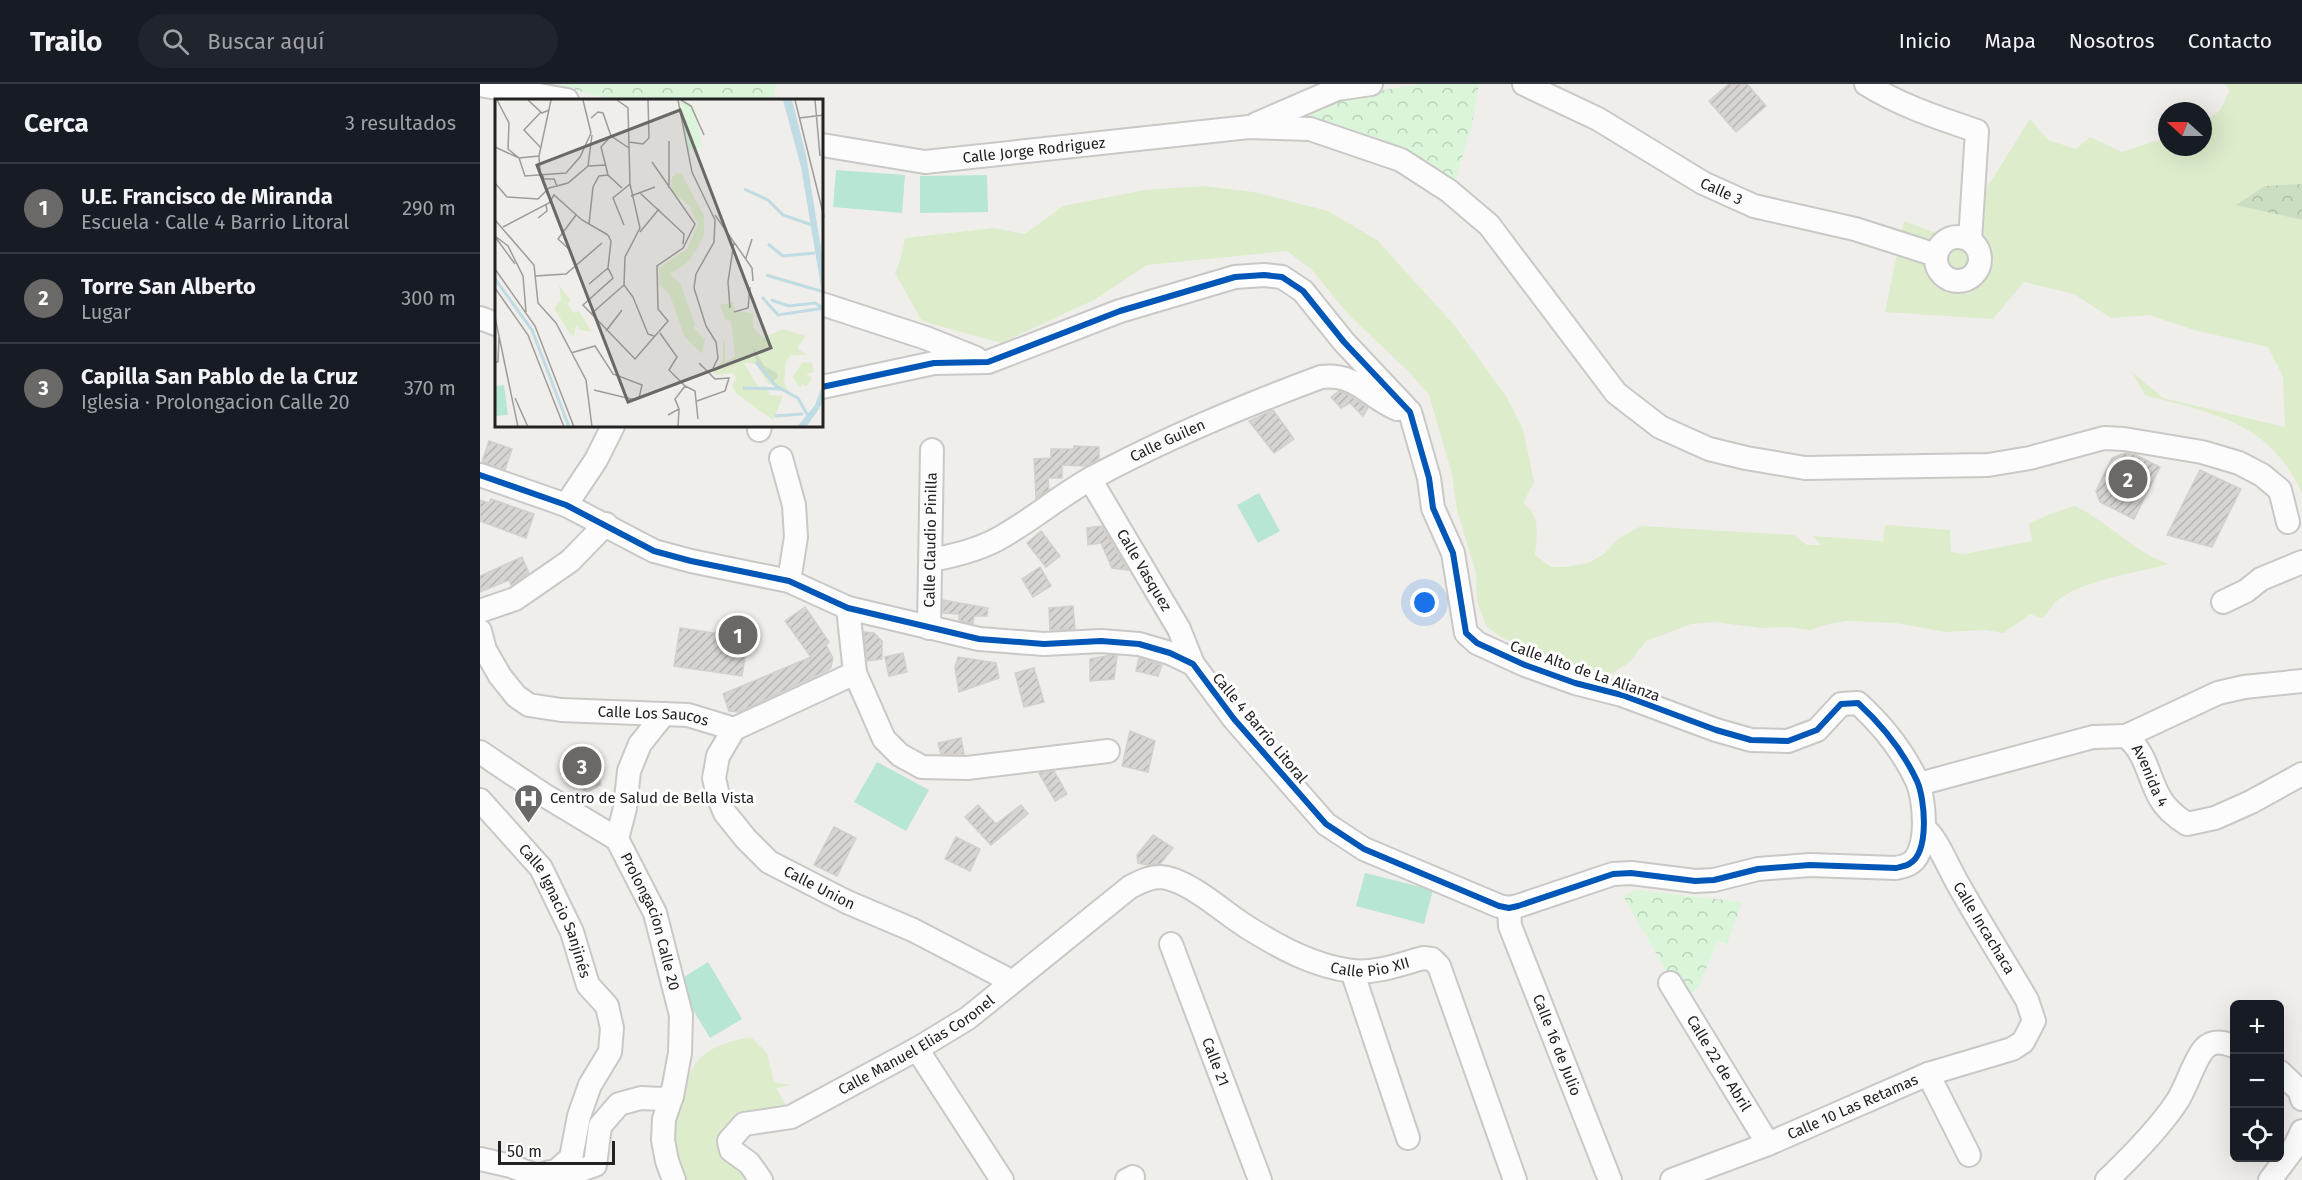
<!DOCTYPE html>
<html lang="es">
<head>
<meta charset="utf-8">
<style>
	body { margin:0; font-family:"Fira Sans",sans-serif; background:#20242c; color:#f1f3f6 }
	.controls { position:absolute; right:18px; bottom:18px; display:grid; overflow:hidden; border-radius:9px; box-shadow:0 6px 24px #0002 }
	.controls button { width:54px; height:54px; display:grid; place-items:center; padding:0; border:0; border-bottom:2px solid #363941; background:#171b24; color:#f1f3f6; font:30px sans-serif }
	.compass { position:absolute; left:1678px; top:18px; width:54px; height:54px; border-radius:50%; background:#171b24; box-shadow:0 6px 24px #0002; rotate:291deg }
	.scale { position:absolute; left:18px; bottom:15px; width:117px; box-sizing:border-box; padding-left:6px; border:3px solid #222; border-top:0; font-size:16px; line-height:21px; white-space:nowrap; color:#222; -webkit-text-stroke:4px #fff; paint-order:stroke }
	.you { position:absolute; left:945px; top:519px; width:21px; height:21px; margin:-15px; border:4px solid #fff; border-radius:50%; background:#1a73e8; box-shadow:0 0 0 9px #1a73e833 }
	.badge { display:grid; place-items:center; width:39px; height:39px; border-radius:50%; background:#6a6968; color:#fff; font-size:20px; font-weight:700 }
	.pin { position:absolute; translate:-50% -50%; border:3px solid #fff; box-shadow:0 2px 6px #0006 }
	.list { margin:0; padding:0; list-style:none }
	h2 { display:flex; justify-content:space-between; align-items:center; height:78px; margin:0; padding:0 24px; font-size:26px }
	h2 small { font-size:20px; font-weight:400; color:#9ea1a6 }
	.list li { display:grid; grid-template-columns:39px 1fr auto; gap:18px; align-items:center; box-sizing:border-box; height:90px; padding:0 24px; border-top:2px solid #363941 }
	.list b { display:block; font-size:22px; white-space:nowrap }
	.list p { margin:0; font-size:20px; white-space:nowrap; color:#9ea1a6 }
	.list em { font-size:20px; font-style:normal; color:#9ea1a6 }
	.icon { flex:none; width:33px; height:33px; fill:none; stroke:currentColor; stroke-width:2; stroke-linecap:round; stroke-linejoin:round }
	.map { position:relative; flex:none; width:1822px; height:1096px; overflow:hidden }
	header { display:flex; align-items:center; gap:36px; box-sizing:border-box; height:84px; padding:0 30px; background:#171b24; border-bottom:2px solid #363941 }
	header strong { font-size:28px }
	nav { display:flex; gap:33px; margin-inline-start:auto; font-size:21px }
	.search { width:420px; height:54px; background:#20242c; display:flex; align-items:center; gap:15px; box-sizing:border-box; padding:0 21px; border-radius:33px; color:#9ea1a6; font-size:22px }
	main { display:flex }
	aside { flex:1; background:#171b24 }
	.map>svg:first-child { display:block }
	.grass { fill:#ddeccb }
	.forest { fill:url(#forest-crowns) }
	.park { fill:url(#park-crowns) }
	.pitch { fill:#b7e6d2 }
	.building { fill:url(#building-hatch); stroke:#d3d0cc; stroke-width:1.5 }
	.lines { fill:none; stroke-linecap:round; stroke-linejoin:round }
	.minor-casing { stroke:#c9c8c7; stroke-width:26 }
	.minor { stroke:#fdfcfc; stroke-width:22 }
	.cycleway-casing { stroke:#fff; stroke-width:10 }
	.cycleway { stroke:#0057b8; stroke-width:6 }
	.labels { text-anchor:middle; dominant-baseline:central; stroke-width:6; stroke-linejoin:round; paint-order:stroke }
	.street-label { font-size:15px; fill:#222; stroke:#fff }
	.poi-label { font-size:15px; fill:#222; stroke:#fff; text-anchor:start }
	.inset-river { fill:none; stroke:#bfdbe3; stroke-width:3 }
	.inset-road { fill:none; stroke:#9e9c9b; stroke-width:1.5 }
	.view { fill:#6a6968; fill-opacity:0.15; stroke:#6a6968; stroke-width:3 }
	.inset-edge { fill:none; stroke:#222; stroke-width:3 }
</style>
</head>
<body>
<header>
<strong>Trailo</strong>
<div class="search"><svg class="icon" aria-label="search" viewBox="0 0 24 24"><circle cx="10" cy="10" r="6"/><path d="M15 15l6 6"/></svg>Buscar aquí</div>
<nav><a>Inicio</a><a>Mapa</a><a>Nosotros</a><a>Contacto</a></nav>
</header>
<main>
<aside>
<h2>Cerca<small>3 resultados</small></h2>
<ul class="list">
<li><span class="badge">1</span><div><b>U.E. Francisco de Miranda</b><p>Escuela · Calle 4 Barrio Litoral</p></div><em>290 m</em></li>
<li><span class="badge">2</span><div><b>Torre San Alberto</b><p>Lugar</p></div><em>300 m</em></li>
<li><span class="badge">3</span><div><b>Capilla San Pablo de la Cruz</b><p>Iglesia · Prolongacion Calle 20</p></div><em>370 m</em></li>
</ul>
</aside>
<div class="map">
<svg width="1822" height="1096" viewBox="0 0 1822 1096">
	<defs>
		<pattern id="forest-crowns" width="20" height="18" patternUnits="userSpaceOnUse" patternTransform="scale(1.5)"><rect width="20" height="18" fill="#cbdec1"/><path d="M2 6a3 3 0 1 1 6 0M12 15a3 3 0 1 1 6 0" fill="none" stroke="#aebea6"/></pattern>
		<pattern id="park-crowns" width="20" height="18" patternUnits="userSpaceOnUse" patternTransform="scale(1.5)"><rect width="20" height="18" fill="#daf5da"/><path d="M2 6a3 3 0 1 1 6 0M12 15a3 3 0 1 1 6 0" fill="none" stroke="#bbd2bb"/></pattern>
		<pattern id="building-hatch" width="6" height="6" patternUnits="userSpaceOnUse" patternTransform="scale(1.5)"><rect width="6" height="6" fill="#d7d4d2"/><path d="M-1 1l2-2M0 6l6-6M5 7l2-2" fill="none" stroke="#b8b6b4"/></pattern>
	</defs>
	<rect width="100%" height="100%" fill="#f0eeeb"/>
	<!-- grass -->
	<g class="grass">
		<path d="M1745 0H1822V409C1788 336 1735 331 1665 311L1652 288 1683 314 1805 343 1803 293 1788 263 1714 246 1669 231 1631 234 1594 210 1544 198 1513 235 1405 228 1424 137 1453 148 1477 143 1496 121 1550 35 1568 56 1596 65 1610 53 1642 68 1674 57 1687 56V63H1723V39L1740 26 1750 6Z"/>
		<path d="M723 102 774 108 848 127 897 156 975 242 1026 312 1043 345 1054 398 1043 419C1061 431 1057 451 1055 471L1071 483H1085L1108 479 1124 470 1138 455 1161 442 1314 451 1327 461H1341L1333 452 1403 457 1405 441 1470 446 1471 468 1485 470 1552 457 1549 440 1567 431 1595 422C1630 439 1652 467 1689 480 1659 488 1606 496 1581 514 1572 519 1570 528 1562 534L1550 530 1524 549 1505 546 1465 548 1416 539 1367 537 1349 540 1330 546 1310 543 1281 544 1234 538 1211 540 1166 557 1150 578 1131 590 1108 586 1022 554 1006 542 997 517 996 489 977 426 972 390 949 311 930 289 868 230 832 186 807 167 667 181 614 216 521 259 442 237 415 189 421 174 425 154 514 144 545 150 583 122 665 106Z"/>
		<path d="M272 954 287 969 294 998 311 1001 296 1004 306 1021 278 1027 252 1037 255 1077 264 1096H202C198 1080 193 1063 194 1046 194 1028 207 986 221 973 235 961 254 955 272 954Z"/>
	</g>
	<!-- forest -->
	<path class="forest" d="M1822 100V136L1756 121 1785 102Z"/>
	<!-- park -->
	<g class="park">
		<path d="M65 0H296L294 16H138Z"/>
		<path d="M939 0H999L992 41 974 100 830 38 829 26 859 14Z"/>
		<path d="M1157 806 1262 818 1247 860 1238 857 1219 901 1204 918 1143 812Z"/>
	</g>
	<!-- pitch -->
	<g class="pitch">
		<path d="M356 86 425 91 422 129 353 123Z"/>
		<path d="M507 91 508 128 440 129V92Z"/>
		<path d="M779 409 800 447 778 459 757 421Z"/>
		<path d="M397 678 449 706 426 747 374 718Z"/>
		<path d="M885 789 953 806 944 840 876 822Z"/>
		<path d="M228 878 262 935 230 954 196 898Z"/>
	</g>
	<!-- building -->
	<g class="building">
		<path d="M1249 0H1267L1286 22 1256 48 1229 17Z"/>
		<path d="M859 307 867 310 888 324 883 332 870 319 861 324 851 313Z"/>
		<path d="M793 326 814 355 794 369 769 337Z"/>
		<path d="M9 357 32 365 25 386 2 378Z"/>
		<path d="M594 362 619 363V375L606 382 582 381V394H568L569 406 556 414 554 375 571 374V365H594Z"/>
		<path d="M1645 369 1656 371 1680 383 1654 435 1620 418 1616 407 1632 374Z"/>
		<path d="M1720 386 1761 405 1732 463 1687 451Z"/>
		<path d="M11 415 54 430 46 454 0 437V416L9 419Z"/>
		<path d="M622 442 648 486 632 484 621 459 608 461 607 444Z"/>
		<path d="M561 447 580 472 566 483 547 459Z"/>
		<path d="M42 473 49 489 31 501 29 496 0 508V492Z"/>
		<path d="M560 483 571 502 553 513 542 495Z"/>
		<path d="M463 516 508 524 507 532H494L493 540 479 536V530L463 529Z"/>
		<path d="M593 522 595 545 570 546 569 524Z"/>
		<path d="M325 523 349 558 346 561 353 574 351 583 348 586 259 628 249 627 243 610 331 573 305 537Z"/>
		<path d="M200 544 268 554 262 592 194 582Z"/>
		<path d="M384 548 394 549 402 557V575L387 577Z"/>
		<path d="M423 569 427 588 409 592 405 573Z"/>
		<path d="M632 571 637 572 634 595 610 597V575Z"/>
		<path d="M478 573 516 579 519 594 479 608 475 583Z"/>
		<path d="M659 574 682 581 678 592 656 587Z"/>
		<path d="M554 584 564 618 544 623 535 589Z"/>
		<path d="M650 647 675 657 668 688 642 682Z"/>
		<path d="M481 654 484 670H461L458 659Z"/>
		<path d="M95 671 115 673 121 701 107 708 81 690Z"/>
		<path d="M574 687 587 710 575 717 559 689Z"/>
		<path d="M498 721 516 740 541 721 548 730 511 761 485 733Z"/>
		<path d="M354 743 376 754 357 792 334 781Z"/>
		<path d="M673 751 693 764 680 780 668 781 658 779 657 771Z"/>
		<path d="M476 753 500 765 490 787 465 775Z"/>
	</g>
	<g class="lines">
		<defs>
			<g id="minor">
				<path id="s1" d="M1044 0 1118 35 1223 99 1274 122 1375 145 1456 171"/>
				<path d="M1386 0C1421 22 1459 34 1497 47L1490 156"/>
				<path d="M0 1 87 16"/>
				<path d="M776 40 857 5 891 0"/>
				<path id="s2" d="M342 61 445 78 769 43 830 45 921 76 969 107 1009 141 1136 309 1180 343 1229 365 1266 374 1325 384 1508 381 1550 374 1624 354 1644 355 1722 368 1759 379 1782 391 1800 406 1808 438"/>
				<circle cx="1478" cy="175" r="22"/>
				<path d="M342 220 446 254 496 274"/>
				<path d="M0 234 16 240"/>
				<path d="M279 346 280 342"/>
				<path d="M301 374 314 421 316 453 309 497"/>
				<path d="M0 391 86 421 174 467 211 477 309 497 368 524 499 555 564 560 621 557 659 560 690 569 713 580 754 635 846 740 884 765 1019 822 1029 824 1038 822 1133 790 1151 789 1215 797 1234 796 1278 785 1330 781 1416 784C1420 783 1426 782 1429 780 1450 769 1445 715 1437 697 1423 667 1402 641 1378 619L1361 620 1337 646 1308 657 1271 656 1236 646 1142 611 1095 599 1045 581 997 559 986 549 973 469 953 424 949 394 930 328 864 258 823 207 802 193 784 191 755 193 640 227 508 278 454 279 342 303"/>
				<path id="s3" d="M610 395 699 545 713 580"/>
				<path d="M86 421 116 376 133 342"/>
				<path id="s4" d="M451 476C473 472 497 466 516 456 550 438 579 412 612 394 686 354 763 322 841 293 877 289 888 313 917 325"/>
				<path d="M1743 518 1766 507 1781 495 1822 478"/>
				<path d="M368 524 375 589 404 655 420 671 442 683 487 684 628 667"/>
				<path d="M0 527 35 515 90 477 126 440"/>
				<path id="s5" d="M449 544 452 366"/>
				<path id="s6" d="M0 547 5 566 20 592 36 612 49 621 81 626 208 631 254 645 375 589"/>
				<path id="s7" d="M254 645 238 672 234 694 238 712 245 729 266 755 289 778 367 818 433 846 531 897"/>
				<path d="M1646 652 1738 609 1764 603 1822 597"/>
				<path id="s8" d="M0 668 64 711 137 755 175 829 201 931 200 969 192 1012 184 1035 183 1056 187 1077 194 1096"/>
				<path id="s9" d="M1439 700 1613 653 1646 652C1667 670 1667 691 1680 714 1686 725 1696 733 1707 740L1735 734 1771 718 1822 690"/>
				<path id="s10" d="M0 716 61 784 92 848 108 901 127 922 132 944 130 968 110 1001 99 1032 91 1074 75 1088H70L57 1092 55 1096"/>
				<path d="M137 755 145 724 149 687 160 660 184 630"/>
				<path id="s11" d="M1029 824 1030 842 1130 1096"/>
				<path id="s12" d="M691 860 780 1096"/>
				<path d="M872 887 928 1054"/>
				<path id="s13" d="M1190 899 1288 1060"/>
				<path d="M437 965 522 1096"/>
				<path d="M1800 988 1820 1007 1822 1015"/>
				<path d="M1448 990 1489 1071"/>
				<path d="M0 1075 31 1082 57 1092"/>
				<path d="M75 1088 101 1086 115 1081 120 1042 139 1020 161 1014 182 1015 192 1012"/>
				<path id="s14" d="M281 1096 269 1079 251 1066 249 1057 264 1040 311 1033 437 965 488 934 650 803C660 798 669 793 680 793 707 794 744 829 767 843 799 863 833 882 872 887 895 890 921 880 943 874L952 875 959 882 1035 1096"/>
				<path d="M647 1096 653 1093"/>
				<path id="s15" d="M1192 1096 1288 1060 1448 990 1532 965 1543 958 1554 937 1547 916C1524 877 1500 839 1478 800 1469 785 1457 754 1445 745"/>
				<path d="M1627 1096C1651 1073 1677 1047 1696 1019 1706 1005 1714 976 1724 965 1733 955 1744 959 1754 962"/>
				<path d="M1790 1096 1814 1064 1822 1047"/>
			</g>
		</defs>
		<!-- minor casing -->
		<use href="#minor" class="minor-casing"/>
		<!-- minor -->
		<use href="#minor" class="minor"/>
		<defs>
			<path id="cycleway" d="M0 391 86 421 174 467 211 477 309 497 368 524 499 555 564 560 621 557 659 560 690 569 713 580 754 635 846 740 884 765 1019 822 1029 824 1038 822 1133 790 1151 789 1215 797 1234 796 1278 785 1330 781 1416 784C1420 783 1426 782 1429 780 1450 769 1445 715 1437 697 1423 667 1402 641 1378 619L1361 620 1337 646 1308 657 1271 656 1236 646 1142 611 1095 599 1045 581 997 559 986 549 973 469 953 424 949 394 930 328 864 258 823 207 802 193 784 191 755 193 640 227 508 278 454 279 342 303"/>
		</defs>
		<!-- cycleway casing -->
		<use href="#cycleway" class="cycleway-casing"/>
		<!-- cycleway -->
		<use href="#cycleway" class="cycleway"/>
	</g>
	<!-- icons -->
	<defs>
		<symbol id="hospital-pin" viewBox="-11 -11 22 30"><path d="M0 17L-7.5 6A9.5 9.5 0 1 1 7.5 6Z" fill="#6a6968" stroke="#fff"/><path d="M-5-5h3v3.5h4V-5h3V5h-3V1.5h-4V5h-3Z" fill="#fff"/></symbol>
	</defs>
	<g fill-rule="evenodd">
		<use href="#hospital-pin" x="32" y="698" width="33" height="45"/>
	</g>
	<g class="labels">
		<!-- street labels -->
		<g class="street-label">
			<text stroke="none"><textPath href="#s2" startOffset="214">Calle Jorge Rodriguez</textPath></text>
			<text stroke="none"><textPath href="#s1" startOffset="225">Calle 3</textPath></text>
			<text stroke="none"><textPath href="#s4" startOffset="267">Calle Guilen</textPath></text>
			<text stroke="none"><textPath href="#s5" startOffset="88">Calle Claudio Pinilla</textPath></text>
			<text stroke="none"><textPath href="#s3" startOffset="106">Calle Vasquez</textPath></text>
			<text transform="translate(1105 587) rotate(19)">Calle Alto de La Alianza</text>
			<text stroke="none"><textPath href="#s6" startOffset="216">Calle Los Saucos</textPath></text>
			<text transform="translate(780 644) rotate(50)">Calle 4 Barrio Litoral</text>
			<text stroke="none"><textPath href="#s9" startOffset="260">Avenida 4</textPath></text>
			<text stroke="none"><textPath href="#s7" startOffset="213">Calle Union</textPath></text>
			<text stroke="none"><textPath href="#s10" startOffset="136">Calle Ignacio Sanjinés</textPath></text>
			<text stroke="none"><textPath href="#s8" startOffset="252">Prolongacion Calle 20</textPath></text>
			<text transform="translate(1504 844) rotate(59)">Calle Incachaca</text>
			<text stroke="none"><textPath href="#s14" startOffset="800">Calle Pio XII</textPath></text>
			<text stroke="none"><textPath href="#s14" startOffset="267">Calle Manuel Elias Coronel</textPath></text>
			<text stroke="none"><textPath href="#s11" startOffset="146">Calle 16 de Julio</textPath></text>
			<text stroke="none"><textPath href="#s12" startOffset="126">Calle 21</textPath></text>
			<text stroke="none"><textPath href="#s13" startOffset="94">Calle 22 de Abril</textPath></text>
			<text stroke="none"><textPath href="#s15" startOffset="195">Calle 10 Las Retamas</textPath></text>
		</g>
		<!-- poi labels -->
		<g class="poi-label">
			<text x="70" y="714">Centro de Salud de Bella Vista</text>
		</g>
	</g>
	<!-- overview -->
	<g transform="translate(15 15)">
		<rect width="328" height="328" fill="#f0eeeb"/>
		<path d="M181 74H186L209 117V136L202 150 192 164 175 175 185 184 200 225 198 228 210 240 207 255 189 237 175 196 164 185V169L192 150 203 125 194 107 177 92 176 80ZM64 186 76 202 72 205 79 214 84 212 97 233 85 231 81 226 79 237 75 235 59 209 66 201ZM238 203 240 211 258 215V228L268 239 288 230 311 237 302 249 312 256H296L291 263 289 283 293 292H282L280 287 272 284 261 265 249 264 263 288 271 287 275 296 288 297 278 321 242 295 237 287 241 279 238 274 220 276 219 271 228 261V244L230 241V263L240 257 236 222 230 220 225 206ZM308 263 317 264 319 273 311 275 317 279 313 286 309 287 308 283 305 289 297 278Z" fill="#ddeccb"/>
		<path d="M257 246 269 267 282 274 283 278 276 283 263 268Z" fill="#cbdec1"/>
		<path d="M185 1 199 7 207 48 193 51Z" fill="#daf5da"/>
		<path d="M9 286 13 316 0 317V287Z" fill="#b7e6d2"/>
		<path d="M288 1H297L311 56 328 162V200L306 68ZM328 285V302L322 313 311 328H302L320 306Z" fill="#bfdbe3"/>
		<path class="inset-river" d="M249 90 273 101 288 116 317 126M273 145 288 157 320 154M271 176 329 193M0 180 37 231 74 328M267 198 283 216 329 209M276 201 294 207 320 204 328 209M261 263 281 287 303 299 313 317M248 289 288 290M280 317 308 315"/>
		<path class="inset-road" d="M2 1 14 24 13 50 24 59 44 57M33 1 47 14 54 11M122 1 133 9 135 85 145 129 130 158 129 186 138 198 153 235 159 237M183 1 197 73 220 121 219 143 201 175 199 189 211 227 221 243 223 259 218 269M186 1 196 7 209 36M300 1 329 118M320 1 325 57M46 13 29 31 46 49M96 19 103 13 108 14 116 37 134 49M304 19 329 16M116 37 106 48 113 76 127 89M134 43 148 45 154 39 153 1M0 48 24 59M24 59 30 77 71 74 85 58 96 34 88 1M93 67 111 66M45 73 44 57 56 1M47 75 49 80H59L62 87M0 84 12 98 43 100 54 89 73 84 93 67 97 36M174 89V42M145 94 189 135 188 145M136 97 160 88M220 116 257 169 258 182M43 119 52 112 51 105M0 121 39 166 43 204 61 224 91 281 97 328M94 125 98 88 104 77 113 76M129 126 118 99 135 85M8 128 54 104 59 96 87 121 113 136M145 133 164 110M113 136 116 142 113 169 118 179 88 206 140 260 173 222 163 210 162 167 188 149 200 125 157 63M0 137 13 147 28 177 31 213M1 139 20 165M75 151 63 140 81 116M251 159 257 140M0 170 40 227 79 328M40 177 71 175 107 144M94 185 113 169M0 189 33 236 69 328M235 209 233 183 239 143M239 213 253 209 255 188M96 215 129 186M0 218 23 328M111 232 127 211M165 234 182 258 174 271 190 287M76 254 100 247 118 275 147 286 144 299 140 301 99 291M0 263H3L4 236M190 287 200 292 203 320M20 299 33 328M202 302 230 292 234 279 220 280 204 264M173 316 184 310 180 300 190 287M183 328 184 310"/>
		<path class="view" d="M185 11 276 249 133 303 42 66Z"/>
		<rect width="328" height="328" class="inset-edge"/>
	</g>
</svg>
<div class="controls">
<button>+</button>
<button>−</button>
<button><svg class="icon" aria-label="locate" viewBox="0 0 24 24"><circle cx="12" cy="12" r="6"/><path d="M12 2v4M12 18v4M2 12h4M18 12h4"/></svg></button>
</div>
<svg class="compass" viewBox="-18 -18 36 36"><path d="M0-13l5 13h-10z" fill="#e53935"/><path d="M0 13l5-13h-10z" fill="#9ea1a6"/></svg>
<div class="scale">50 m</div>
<div class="you"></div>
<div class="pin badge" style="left:258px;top:551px">1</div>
<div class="pin badge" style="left:1648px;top:395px">2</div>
<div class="pin badge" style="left:102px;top:682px">3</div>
</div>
</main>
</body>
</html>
